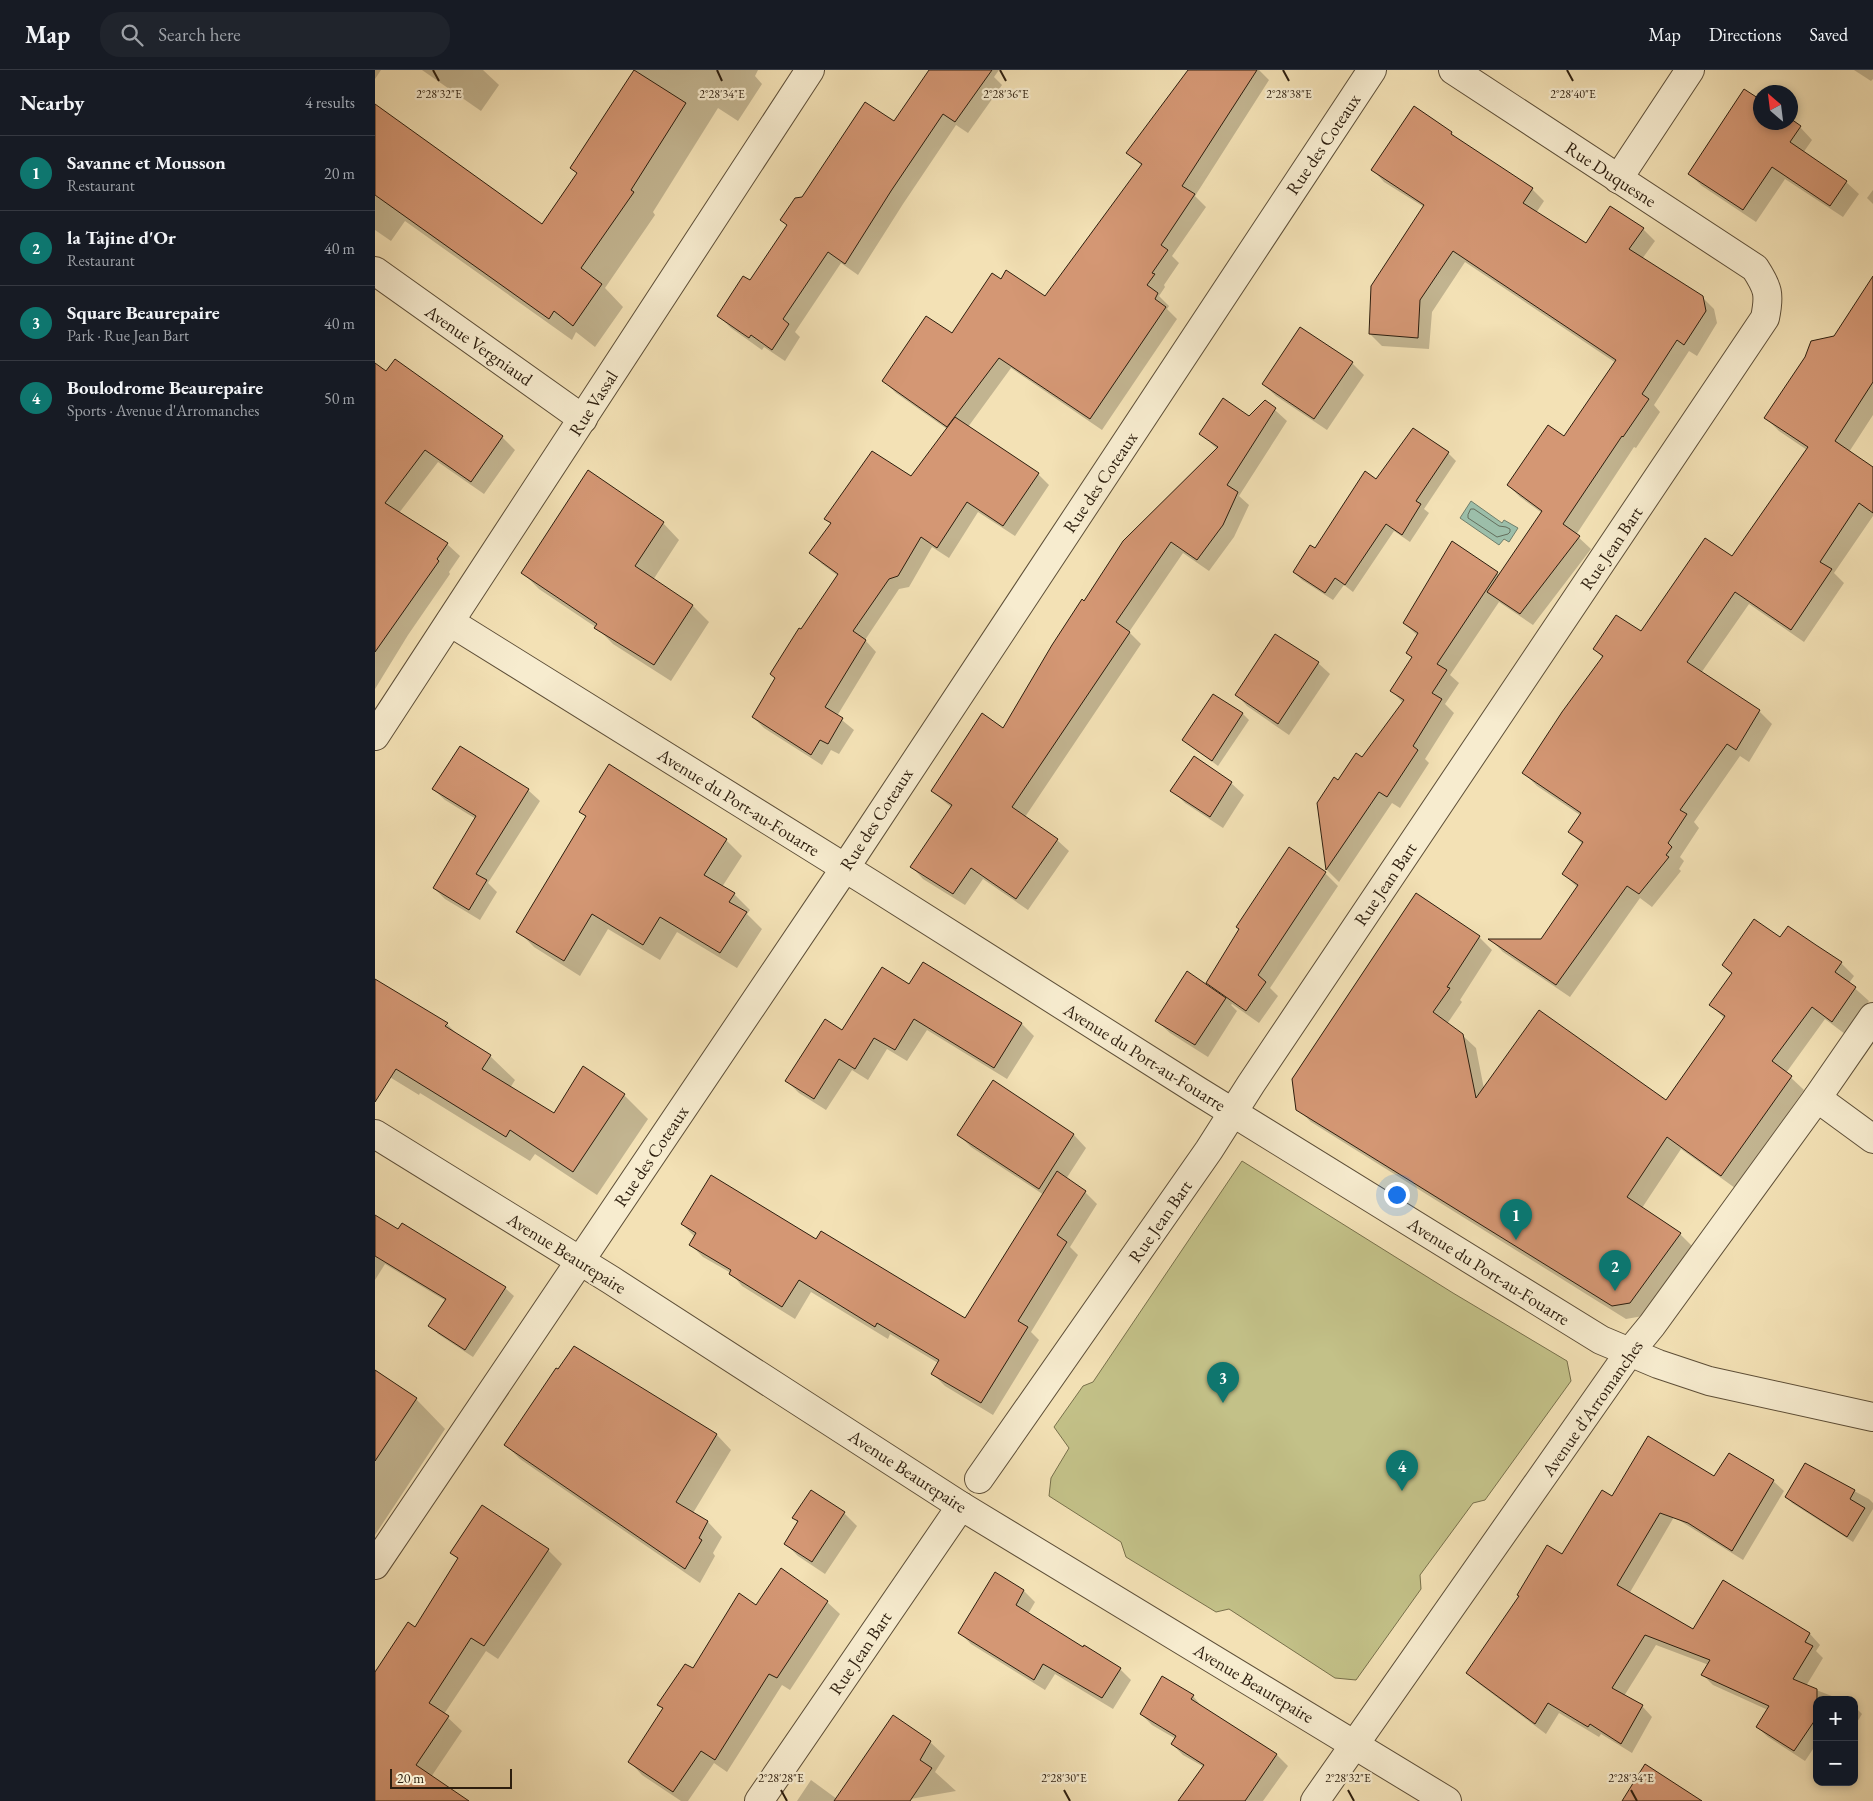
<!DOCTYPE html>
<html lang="en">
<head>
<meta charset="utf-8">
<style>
	body { margin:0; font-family:"EB Garamond",serif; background:#20242c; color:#f1f3f6 }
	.controls { position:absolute; right:15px; bottom:15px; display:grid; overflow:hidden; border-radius:10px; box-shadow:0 2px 8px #0003 }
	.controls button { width:45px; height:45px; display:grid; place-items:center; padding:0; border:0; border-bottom:1px solid #363941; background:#171b24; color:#f1f3f6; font:25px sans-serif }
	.compass { position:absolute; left:1378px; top:15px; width:45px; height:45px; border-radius:50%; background:#171b24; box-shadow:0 2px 8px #0003; rotate:332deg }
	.scale { position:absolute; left:15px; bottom:12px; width:122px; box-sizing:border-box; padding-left:5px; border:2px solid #2d1e0e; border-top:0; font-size:14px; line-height:18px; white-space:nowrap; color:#2d1e0e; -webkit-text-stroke:4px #f7eccf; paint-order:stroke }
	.you { position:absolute; left:1021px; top:1124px; width:18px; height:18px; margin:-12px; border:4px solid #fff; border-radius:50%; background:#1a73e8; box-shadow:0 0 0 8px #1a73e833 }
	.badge { display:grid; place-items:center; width:32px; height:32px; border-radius:50%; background:#0f766e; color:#fff; font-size:16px; font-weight:700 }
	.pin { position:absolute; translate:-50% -41px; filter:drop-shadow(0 1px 2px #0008) }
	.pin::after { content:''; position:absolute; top:26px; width:18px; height:15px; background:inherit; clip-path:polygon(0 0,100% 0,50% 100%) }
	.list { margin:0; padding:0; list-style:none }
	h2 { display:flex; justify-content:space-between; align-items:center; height:65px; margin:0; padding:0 20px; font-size:21px }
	h2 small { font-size:16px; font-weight:400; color:#9ea1a6 }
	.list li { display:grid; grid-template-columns:32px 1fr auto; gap:15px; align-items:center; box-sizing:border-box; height:75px; padding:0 20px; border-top:1px solid #363941 }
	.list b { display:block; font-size:19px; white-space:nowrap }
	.list p { margin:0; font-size:16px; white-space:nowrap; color:#9ea1a6 }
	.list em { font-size:16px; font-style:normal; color:#9ea1a6 }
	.icon { flex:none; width:28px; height:28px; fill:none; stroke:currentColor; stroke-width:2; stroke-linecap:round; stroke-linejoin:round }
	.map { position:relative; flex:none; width:1498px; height:1731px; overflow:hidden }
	header { display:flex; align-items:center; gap:30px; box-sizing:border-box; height:70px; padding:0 25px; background:#171b24; border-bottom:1px solid #363941 }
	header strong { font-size:24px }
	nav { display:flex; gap:28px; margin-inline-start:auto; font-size:18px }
	.search { width:350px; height:45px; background:#20242c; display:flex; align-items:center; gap:12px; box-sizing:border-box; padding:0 18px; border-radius:20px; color:#9ea1a6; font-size:19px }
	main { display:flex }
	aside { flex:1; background:#171b24 }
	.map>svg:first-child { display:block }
	.green { fill:#c3c188; stroke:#78704b }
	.water { fill:#9cbea9; stroke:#707e6b }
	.shadow { fill:#0003 }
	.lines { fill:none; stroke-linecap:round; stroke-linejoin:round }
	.shore { stroke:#646e5c; stroke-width:1 }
	.building { fill:#d49774; stroke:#2d1e0e }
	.minor-casing { stroke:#5e4f38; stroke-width:30 }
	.minor { stroke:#f7eccf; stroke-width:28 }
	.ticks { fill:none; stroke:#2d1e0e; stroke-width:2 }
	.labels { text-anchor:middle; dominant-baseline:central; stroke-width:4.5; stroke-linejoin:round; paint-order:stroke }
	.street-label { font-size:18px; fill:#2d1e0e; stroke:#f7eccf }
	.ticks-label { font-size:12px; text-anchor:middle; fill:#2d1e0e; stroke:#f7eccf; stroke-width:4.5; stroke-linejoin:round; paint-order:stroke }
</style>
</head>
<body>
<header>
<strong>Map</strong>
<div class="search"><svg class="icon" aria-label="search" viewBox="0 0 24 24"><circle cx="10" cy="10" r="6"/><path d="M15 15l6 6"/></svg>Search here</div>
<nav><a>Map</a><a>Directions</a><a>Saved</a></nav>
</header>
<main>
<aside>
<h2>Nearby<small>4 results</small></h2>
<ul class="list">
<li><span class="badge">1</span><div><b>Savanne et Mousson</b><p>Restaurant</p></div><em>20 m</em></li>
<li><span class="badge">2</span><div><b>la Tajine d'Or</b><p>Restaurant</p></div><em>40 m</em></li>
<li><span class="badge">3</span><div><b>Square Beaurepaire</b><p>Park · Rue Jean Bart</p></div><em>40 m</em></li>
<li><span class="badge">4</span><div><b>Boulodrome Beaurepaire</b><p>Sports · Avenue d'Arromanches</p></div><em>50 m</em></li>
</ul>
</aside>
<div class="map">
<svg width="1498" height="1731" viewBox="0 0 1498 1731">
	<rect width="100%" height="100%" fill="#f3e1b5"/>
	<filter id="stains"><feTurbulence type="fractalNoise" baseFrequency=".004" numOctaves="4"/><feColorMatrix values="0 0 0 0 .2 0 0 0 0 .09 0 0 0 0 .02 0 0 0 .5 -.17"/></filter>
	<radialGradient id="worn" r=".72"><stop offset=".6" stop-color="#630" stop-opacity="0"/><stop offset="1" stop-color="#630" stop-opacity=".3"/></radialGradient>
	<!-- green -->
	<path class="green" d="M867 1091 1078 1223 1192 1291 1196 1311 1110 1430 1098 1433 1045 1505 1046 1519 981 1610 960 1608 854 1539 841 1542 751 1487 746 1472 674 1426 676 1408 694 1378 679 1357 708 1316 718 1312Z"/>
	<!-- water -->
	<path class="water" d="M1096 431 1127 453 1129 450 1143 458 1134 472 1129 469 1124 475 1085 448Z"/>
	<!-- shadow -->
	<g class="shadow">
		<path d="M0 0H6L0 9Z"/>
		<path d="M47 0H108L124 15 106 41Z"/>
		<path d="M261 0H383L380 6 387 14 363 51 343 38 278 142 280 145 230 218 248 237 220 277 201 262 197 270 30 151 16 171 0 160V36L167 155 203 104 197 98Z"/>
		<path d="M555 0H624L619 7 627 15 593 63 581 55 528 134 483 205 466 193 420 262 425 267 410 291 389 277 387 280 356 258 343 245 376 212 413 156 407 150 428 129 519 52Z"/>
		<path d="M814 0H884L894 10 820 126 831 137 797 186 804 193 789 215 790 217 784 226 794 236 792 239 802 249 727 360 636 298 593 357 663 404 674 415 640 466 603 442 574 488 557 477 534 517 524 519 490 570 501 582 462 646 479 660 464 684 456 680 447 695 389 658 378 647 401 609 427 560 463 506 447 494 436 483 457 455 451 448 536 408 572 359 521 323 509 311 577 265 626 210 670 228 767 96 753 83Z"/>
		<path d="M1479 0H1498V9L1496 11Z"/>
		<path d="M1416 51 1425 57 1437 70 1428 83 1471 112 1484 124 1468 147 1410 109 1381 152 1327 116 1314 104 1386 52H1416Z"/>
		<path d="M1076 63 1082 69 1157 119 1169 131 1161 143 1211 175 1268 159 1280 171 1267 189 1327 227 1339 239 1342 253 1322 286 1314 281 1279 335 1285 342 1261 378 1259 377 1201 465 1216 479 1158 555 1124 532 1075 605 1084 613 1070 634 1079 643 1050 689 1054 693 1025 738 1017 733 964 812 952 800 943 733 988 689 1028 633 1017 621 1038 588 1032 583 1043 566 1029 553 1078 473 1125 505 1167 443 1145 427 1133 415 1189 367 1241 293 1090 192 1057 242 1054 279 1007 276 995 264 1049 137 1009 112 998 100Z"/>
		<path d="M1498 120V134L1492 128Z"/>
		<path d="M1498 249V345L1474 382 1498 399V446L1459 503 1469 513 1429 572 1374 534 1326 603 1384 641 1397 654 1374 692 1365 686 1319 752 1324 758 1305 787 1309 791 1304 799 1306 801 1277 837 1265 828 1195 927 1128 882 1116 870H1167L1203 818 1189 804 1208 775 1195 762 1205 745 1162 716 1149 703 1228 588 1219 579 1267 563 1357 488 1432 380 1404 361 1391 348 1460 267Z"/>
		<path d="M20 291 127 367 140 380 109 424 63 392 24 443 72 474 85 486 74 502 75 504 33 565 0 619V295L12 303Z"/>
		<path d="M977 293 989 305 952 360 901 326 888 314Z"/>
		<path d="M890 331 912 351 864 426 874 435 859 467 834 501 808 483 754 562 766 574 650 747 682 770 694 781 653 840 608 809 590 835 548 809 537 797 577 738 557 721 629 660 709 533 842 379 826 364 874 348Z"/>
		<path d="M1073 383 1081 391 1049 439 1054 443 1035 472 1019 461 978 522 969 515 958 530 927 510 919 502 1001 410Z"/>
		<path d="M288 453 304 470 278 510 318 536 334 552 296 611 238 574 222 558 164 519 147 502Z"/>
		<path d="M900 566 943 593 955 604 914 665 872 636 861 624Z"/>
		<path d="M839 625 868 644 874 650 843 696 809 670Z"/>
		<path d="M856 713 869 725 848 758 810 733 797 720Z"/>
		<path d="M58 719 153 720 165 731 113 813 122 822 105 850 70 829 59 818 101 749 70 730Z"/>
		<path d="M206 742 351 770 367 786 347 817 359 824 375 840 372 844 387 859 362 898 302 862 285 890 233 859 205 906 159 877 143 861 212 748Z"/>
		<path d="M914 778 950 803 963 816 895 918 903 926 884 953 857 934 856 935 862 941 833 987 795 963 782 951 839 919 833 913Z"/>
		<path d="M1041 825 1104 867 1117 880 1085 930 1087 932 1072 954 1087 965 1101 978 1109 1019 1291 1032 1350 949 1336 935 1357 904 1348 895 1405 869 1466 893 1479 906 1474 913 1494 931 1470 964 1450 949 1411 1003 1429 1020 1360 1118 1306 1079 1267 1138 1305 1164 1318 1177 1268 1246 1251 1249 936 1052 923 1039Z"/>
		<path d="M548 893 647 954 659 966 632 1009 552 960 532 991 512 979 493 1010 477 1000 451 1040 424 1023 412 1011 467 962 534 915Z"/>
		<path d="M0 911 72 954 85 967 115 986 140 1010 135 1018 179 1045 249 1025 273 1049 222 1125 160 1084 155 1091 45 1023 44 1025 0 998Z"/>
		<path d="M618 1012 699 1065 711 1078 691 1109 710 1122 722 1134 695 1177 703 1185 656 1262 664 1270 618 1345 570 1316 557 1303 563 1293 515 1264 513 1269 436 1222 420 1249 367 1216 356 1203 328 1187 316 1175 320 1167 307 1154 442 1170 590 1250 669 1125 596 1077 584 1065Z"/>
		<path d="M0 1147 130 1218 139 1226 98 1287 63 1264 55 1255 71 1231 10 1194 0 1210Z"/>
		<path d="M199 1278 342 1365 356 1380 318 1443 333 1452 347 1467 338 1483 340 1486 325 1513 145 1389 131 1375Z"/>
		<path d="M0 1301 41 1329 70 1359 0 1465Z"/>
		<path d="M1431 1395 1494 1429 1498 1433V1439L1478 1472 1417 1433 1411 1427Z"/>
		<path d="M1340 1408 1398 1411 1409 1421 1368 1490 1299 1447 1254 1524 1318 1561 1349 1512 1435 1564 1445 1575 1441 1581 1448 1588 1431 1616 1467 1630H1442V1673L1430 1691 1393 1667 1382 1657 1393 1640 1338 1615 1328 1605 1334 1595 1281 1575 1249 1626 1267 1636 1277 1647 1257 1683 1226 1664 1224 1667 1184 1643 1171 1664 1103 1613 1092 1602 1188 1486 1238 1428Z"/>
		<path d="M436 1422 469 1443 482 1456 450 1504 423 1486 410 1473 423 1453 419 1448Z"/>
		<path d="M173 1480 187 1494 123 1589 111 1581 69 1644 87 1661 56 1707 92 1731H0V1599L2 1601 40 1559 84 1490 76 1483Z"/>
		<path d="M406 1500 452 1532 465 1544 415 1620 407 1615 352 1702 339 1693 313 1731H306L267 1705 255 1692 289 1639 284 1634 381 1536Z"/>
		<path d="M621 1504 649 1521 660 1532 653 1544 708 1579 709 1577 745 1599 756 1610 738 1639 680 1604 670 1620 596 1574 585 1563Z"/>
		<path d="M818 1626 828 1638 902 1685 913 1696 888 1731H805L829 1697 808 1685 797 1674 801 1669 777 1655 766 1644Z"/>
		<path d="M1479 1636 1487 1644 1479 1657Z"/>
		<path d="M555 1672 570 1686 560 1702 581 1721 524 1731H422L436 1710 462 1729Z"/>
	</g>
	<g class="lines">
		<!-- shore -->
		<path class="shore" d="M1096 439H1099L1124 456 1131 457 1135 459V462L1133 464 1122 467 1093 448V445Z"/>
	</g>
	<!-- building -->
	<g class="building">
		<path d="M259 0 311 33 256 120 259 122 206 198 227 214 198 256 179 241 174 249 0 125V34L167 154 202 103 195 98Z"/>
		<path d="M554 0H617L580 52 568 44 516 121 470 194 453 182 408 249 414 254 397 280 376 265 374 268 342 246 368 206 375 210 412 155 405 150 420 128 427 127 490 32 519 51Z"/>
		<path d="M813 0H882L807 116 820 124 786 175 793 180 777 203 780 204 772 215 783 223 780 229 791 237 715 349 624 288 572 357 507 311 551 246 577 263 617 203 626 209 631 200 670 226 767 94 751 83Z"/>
		<path d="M1369 19 1386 30V52H1416V49L1426 56 1415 72 1472 111 1455 136 1397 97 1368 140 1313 104Z"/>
		<path d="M1039 36 1077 62 1076 64 1158 118 1148 133 1211 173 1235 136 1269 158 1254 179 1328 226 1331 241 1309 275 1302 270 1267 324 1274 329 1248 367 1247 366 1188 454 1205 466 1145 544 1112 522 1167 441 1132 415 1173 355 1189 366 1241 290 1078 181 1045 230 1043 268 994 264 996 216 1049 135 996 100Z"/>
		<path d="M1498 206V312L1460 371 1498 397V443L1484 433 1445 492 1457 499 1416 560 1360 522 1312 592 1385 640 1361 680 1352 674 1305 740 1312 744 1293 773 1297 777 1291 785 1294 787 1264 824 1252 816 1181 915 1113 869H1166L1203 815 1187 804 1208 772 1193 762 1206 743 1147 703 1187 642 1228 586 1218 579 1241 545 1266 561 1330 468 1357 486 1433 377 1389 348 1430 287 1436 271 1459 266Z"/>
		<path d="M925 257 978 292 939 349 887 314Z"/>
		<path d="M20 289 128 366 96 412 50 380 10 433 73 473 62 489 64 491 0 582V293L11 301Z"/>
		<path d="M848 328 874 346 890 330 901 338 852 415 863 422 848 455 822 490 796 472 741 552 755 562 637 737 683 769 641 829 596 798 578 824 535 797 577 735 556 721 607 643 628 658 677 575 707 529 709 531 748 471 843 377 824 364Z"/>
		<path d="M580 347 664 403 628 456 592 432 562 478 546 467 523 506 514 509 478 561 491 570 450 637 468 648 453 674 445 670 436 685 377 647 400 608 395 604 424 558 426 559 463 504 434 483 456 453 449 449 497 381 536 406Z"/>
		<path d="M1038 358 1074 382 1041 431 1046 434 1027 465 1011 454 970 515 960 508 950 523 918 502 935 475 940 478 990 401 1001 409Z"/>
		<path d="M213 400 289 452 260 496 318 535 279 595 219 558 222 554 146 503Z"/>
		<path d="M1077 471 1123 502 1062 594 1072 600 1057 623 1067 629 1038 676 1043 680 1012 727 1004 722 951 800 942 733 959 707 963 710 981 683 987 687 1029 630 1015 621 1037 587 1031 583 1043 563 1028 553Z"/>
		<path d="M900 564 944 592 903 654 860 625Z"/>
		<path d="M838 624 868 643 837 691 807 670Z"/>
		<path d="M85 676 154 719 101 804 112 810 94 840 58 818 101 746 57 719Z"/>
		<path d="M819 686 857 712 835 747 795 721Z"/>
		<path d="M234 694 352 769 329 805 360 823 354 832 372 842 345 883 285 847 268 875 217 844 189 891 141 862 211 746 204 742Z"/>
		<path d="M914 777 951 802 883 905 891 912 871 941 831 913 864 859 861 857Z"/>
		<path d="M1041 823 1105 866 1072 917 1075 918 1058 942 1088 964 1101 1028 1164 940 1291 1030 1350 946 1334 935 1357 903 1347 895 1379 849 1405 867 1413 856 1441 875 1467 892 1460 902 1481 917 1457 952 1437 937 1397 991 1417 1006 1346 1106 1292 1067 1252 1127 1306 1163 1255 1233 1237 1236 921 1040 917 1009Z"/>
		<path d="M548 892 647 953 619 998 539 949 520 980 499 968 480 999 464 989 439 1029 410 1011 450 949 467 960 507 897 534 914Z"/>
		<path d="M812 901 851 928 820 975 780 951Z"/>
		<path d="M0 909 73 953 70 956 116 985 107 999 179 1043 208 996 250 1024 198 1102 135 1060 131 1067 21 999 0 1032Z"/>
		<path d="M618 1010 699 1064 664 1119 582 1065Z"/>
		<path d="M682 1101 711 1121 682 1165 692 1172 643 1251 653 1257 606 1333 556 1304 564 1290 502 1253 500 1257 424 1210 407 1237 354 1204 356 1200 314 1175 321 1163 306 1154 336 1105 441 1169 446 1161 590 1248Z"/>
		<path d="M0 1145 23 1159 27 1153 131 1217 90 1280 53 1256 71 1229 0 1186Z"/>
		<path d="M199 1276 342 1364 301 1432 333 1451 324 1468 327 1470 310 1499 129 1375 181 1298 183 1299Z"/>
		<path d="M0 1300 42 1328 0 1391Z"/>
		<path d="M1273 1366 1339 1406 1354 1383 1399 1410 1357 1481 1313 1453 1285 1443 1242 1515 1318 1559 1348 1510 1435 1563 1430 1572 1438 1576 1418 1609 1442 1619V1647L1419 1681 1381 1657 1394 1636 1326 1605 1335 1590 1270 1565 1237 1618 1268 1635 1246 1674 1215 1654 1213 1657 1173 1633 1160 1654 1091 1603 1144 1526 1142 1525 1172 1475 1187 1484 1227 1420 1237 1426Z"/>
		<path d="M1430 1393 1480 1420 1475 1429 1490 1438 1472 1467 1410 1427Z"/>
		<path d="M436 1420 470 1442 437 1492 409 1474 423 1451 417 1448Z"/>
		<path d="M107 1435 174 1479 109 1576 96 1568 54 1633 74 1646 41 1695 94 1731H0V1602L33 1552 40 1557 83 1488 75 1483Z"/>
		<path d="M406 1498 453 1531 402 1608 394 1604 340 1690 326 1681 298 1722 253 1692 288 1638 282 1635 310 1594 318 1598 364 1523 381 1535Z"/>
		<path d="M620 1502 649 1520 641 1535 708 1577 709 1575 746 1598 727 1628 668 1594 659 1610 583 1563Z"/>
		<path d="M787 1606 819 1625 816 1629 902 1684 870 1731H803L829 1695 796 1674 801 1666 765 1644Z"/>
		<path d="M518 1645 556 1671 545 1690 557 1698 535 1731H459Z"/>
		<path d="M1270 1694 1327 1731H1247Z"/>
	</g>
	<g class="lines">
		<defs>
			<g id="minor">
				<path d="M1243 109 1315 0"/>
				<path d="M0 201 208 349"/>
				<path d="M75 552 496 814 823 1021 1226 1270 1283 1294 1334 1311 1498 1347"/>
				<path d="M0 666 435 0"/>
				<path d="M1442 1028 1498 1069"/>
				<path d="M0 1064 236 1210 586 1436 1072 1731"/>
				<path d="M604 1409 834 1080 876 1014 1390 248C1395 224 1393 218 1380 198L1078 0"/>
				<path d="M0 1495 470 798 997 0"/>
				<path d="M384 1731 586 1436"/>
				<path d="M940 1731 1254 1283 1277 1255 1442 1028 1498 947"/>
			</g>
		</defs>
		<!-- minor casing -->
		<use href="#minor" class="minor-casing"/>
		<!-- minor -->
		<use href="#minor" class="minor"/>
	</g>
	<!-- ticks -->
	<path class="ticks" d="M58 0 64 11M342 0 347 11M625 0 631 11M908 0 914 11M1192 0 1198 11M406 1720 412 1731M689 1720 695 1731M973 1720 979 1731M1256 1720 1262 1731"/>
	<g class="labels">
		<!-- street labels -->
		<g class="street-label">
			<text transform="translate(948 74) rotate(-56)">Rue des Coteaux</text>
			<text transform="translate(1236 104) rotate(33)">Rue Duquesne</text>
			<text transform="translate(104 275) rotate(35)">Avenue Vergniaud</text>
			<text transform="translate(218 333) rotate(-57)">Rue Vassal</text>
			<text transform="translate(725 412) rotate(-56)">Rue des Coteaux</text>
			<text transform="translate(1236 478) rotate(-56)">Rue Jean Bart</text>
			<text transform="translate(364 732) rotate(32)">Avenue du Port-au-Fouarre</text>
			<text transform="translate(501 749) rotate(-57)">Rue des Coteaux</text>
			<text transform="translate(1010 814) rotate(-56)">Rue Jean Bart</text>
			<text transform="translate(770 987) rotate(32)">Avenue du Port-au-Fouarre</text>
			<text transform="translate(276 1086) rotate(-56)">Rue des Coteaux</text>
			<text transform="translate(785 1151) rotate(-55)">Rue Jean Bart</text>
			<text transform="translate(192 1183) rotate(32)">Avenue Beaurepaire</text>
			<text transform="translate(1114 1201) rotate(32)">Avenue du Port-au-Fouarre</text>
			<text transform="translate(1217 1338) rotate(-55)">Avenue d'Arromanches</text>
			<text transform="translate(533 1401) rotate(33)">Avenue Beaurepaire</text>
			<text transform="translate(485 1583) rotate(-56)">Rue Jean Bart</text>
			<text transform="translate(879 1613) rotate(31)">Avenue Beaurepaire</text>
		</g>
	</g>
	<g class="ticks-label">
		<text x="64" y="28">2°28'32"E</text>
		<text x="347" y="28">2°28'34"E</text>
		<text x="631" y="28">2°28'36"E</text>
		<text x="914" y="28">2°28'38"E</text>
		<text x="1198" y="28">2°28'40"E</text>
		<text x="406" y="1712">2°28'28"E</text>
		<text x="689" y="1712">2°28'30"E</text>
		<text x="973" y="1712">2°28'32"E</text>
		<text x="1256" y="1712">2°28'34"E</text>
	</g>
	<rect width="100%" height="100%" filter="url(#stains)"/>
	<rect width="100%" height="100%" fill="url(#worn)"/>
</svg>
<div class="controls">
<button>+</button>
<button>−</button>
</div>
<svg class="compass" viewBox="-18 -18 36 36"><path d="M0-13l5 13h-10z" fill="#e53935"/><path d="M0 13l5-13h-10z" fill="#9ea1a6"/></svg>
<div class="scale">20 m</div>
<div class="you"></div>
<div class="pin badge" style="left:1141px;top:1170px">1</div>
<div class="pin badge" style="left:1240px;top:1221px">2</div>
<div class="pin badge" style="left:848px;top:1333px">3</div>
<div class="pin badge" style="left:1027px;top:1421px">4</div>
</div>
</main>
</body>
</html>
